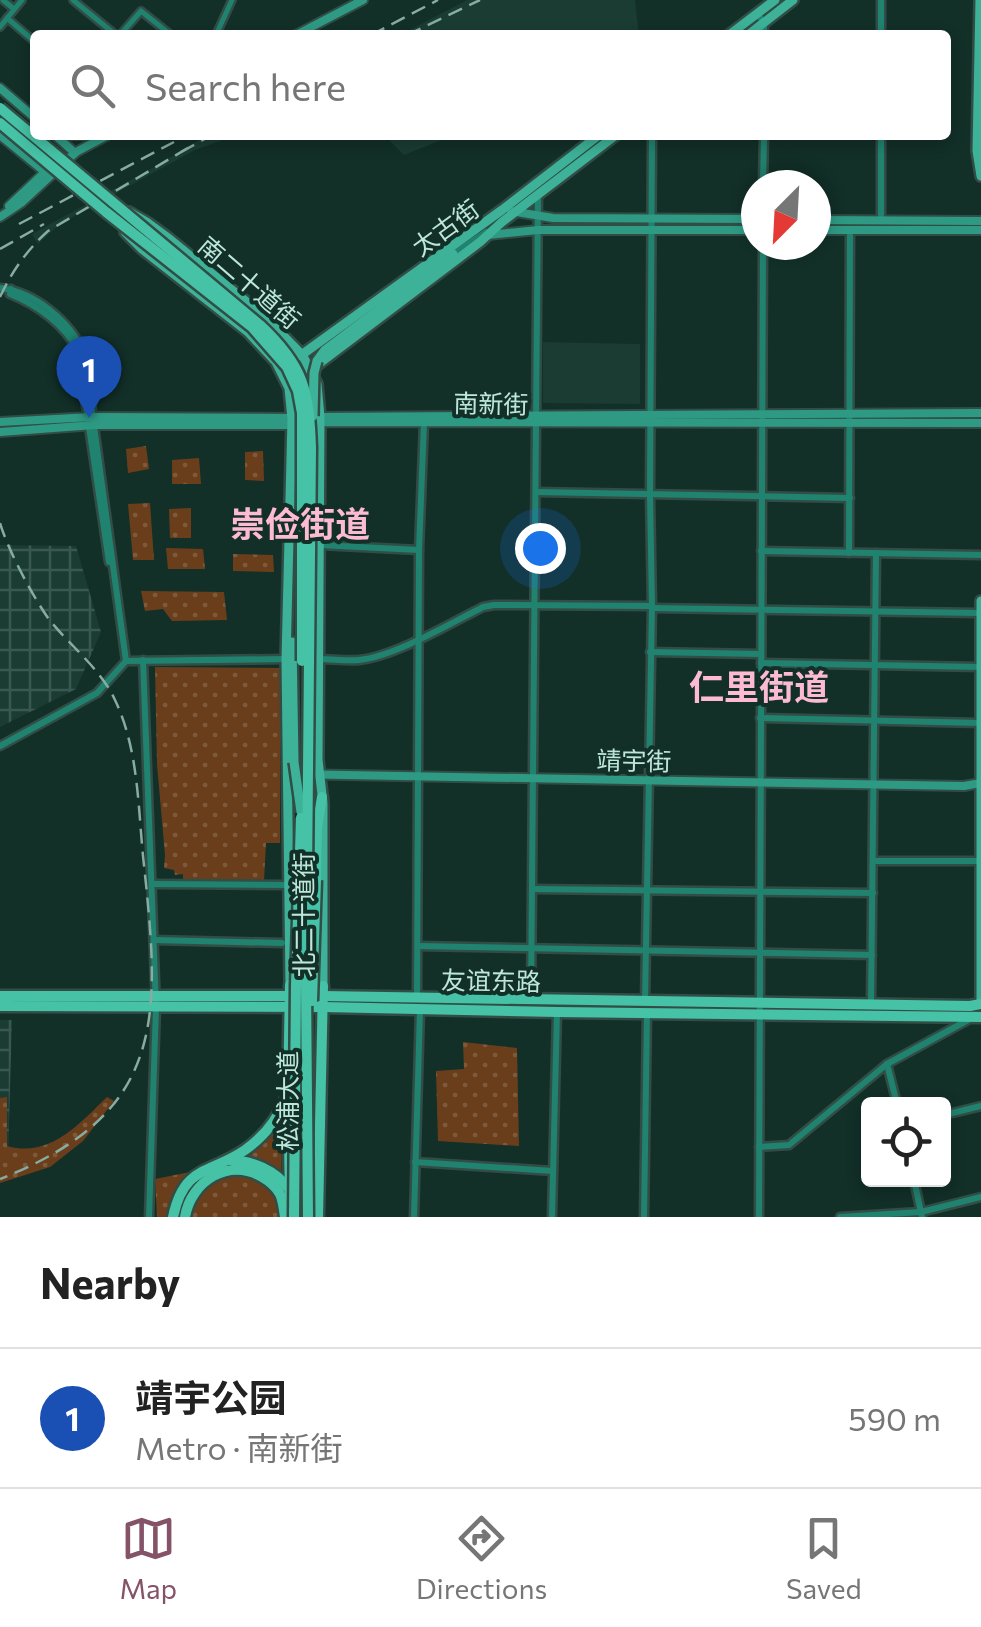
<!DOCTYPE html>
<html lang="en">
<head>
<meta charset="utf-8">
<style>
	body { margin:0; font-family:Commissioner,"Noto Sans SC",sans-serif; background:#f2f2f2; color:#222 }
	.controls { position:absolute; right:30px; bottom:30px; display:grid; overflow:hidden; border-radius:10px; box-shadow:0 5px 15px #0003 }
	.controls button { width:90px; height:90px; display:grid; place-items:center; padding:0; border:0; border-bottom:2px solid #e0e0e0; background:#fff; color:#222; font:50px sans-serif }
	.compass { position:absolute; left:741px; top:170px; width:90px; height:90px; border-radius:50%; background:#fff; box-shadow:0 5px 15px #0003; rotate:204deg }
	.you { position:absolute; left:540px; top:548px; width:35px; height:35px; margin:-25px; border:8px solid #fff; border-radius:50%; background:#1a73e8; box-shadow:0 0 0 15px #1a73e833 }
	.badge { display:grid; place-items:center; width:65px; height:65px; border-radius:50%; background:#855367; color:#fff; font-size:32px; font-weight:700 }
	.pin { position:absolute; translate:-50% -82px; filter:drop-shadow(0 2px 5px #0008) }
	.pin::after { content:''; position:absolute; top:52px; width:35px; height:30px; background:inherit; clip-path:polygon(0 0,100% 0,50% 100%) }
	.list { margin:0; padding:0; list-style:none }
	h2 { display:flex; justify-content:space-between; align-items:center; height:130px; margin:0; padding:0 40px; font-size:42px }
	h2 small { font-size:32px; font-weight:400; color:#767676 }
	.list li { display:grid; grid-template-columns:65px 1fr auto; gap:30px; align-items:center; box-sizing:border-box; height:140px; padding:0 40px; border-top:2px solid #e0e0e0 }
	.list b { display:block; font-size:38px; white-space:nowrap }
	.list p { margin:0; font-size:32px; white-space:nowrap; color:#767676 }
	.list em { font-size:32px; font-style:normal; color:#767676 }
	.icon { flex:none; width:55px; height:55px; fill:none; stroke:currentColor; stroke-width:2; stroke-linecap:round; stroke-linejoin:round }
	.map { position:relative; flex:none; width:981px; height:1217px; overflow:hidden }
	.search { position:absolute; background:#fff; box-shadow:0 5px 15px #0003; left:30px; right:30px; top:30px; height:110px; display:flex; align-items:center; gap:25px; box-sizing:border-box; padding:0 35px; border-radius:10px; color:#767676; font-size:38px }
	.sheet { height:270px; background:#fff }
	nav { display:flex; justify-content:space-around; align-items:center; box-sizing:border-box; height:140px; border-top:2px solid #e0e0e0; background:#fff; font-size:28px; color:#767676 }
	nav a { display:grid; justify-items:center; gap:5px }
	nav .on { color:#855367 }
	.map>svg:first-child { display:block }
	.built { fill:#1a3c33 }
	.industrial { fill:url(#industrial-grid) }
	.park { fill:url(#park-dots) }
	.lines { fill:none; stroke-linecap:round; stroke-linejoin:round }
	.minor-casing { stroke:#314d46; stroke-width:10 }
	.tertiary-casing { stroke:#314d46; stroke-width:11 }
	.secondary-casing { stroke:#314d46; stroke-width:12 }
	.primary-casing { stroke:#314d46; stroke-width:14 }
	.trunk-casing { stroke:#314d46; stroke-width:15 }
	.minor { stroke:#20836f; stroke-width:5 }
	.tertiary { stroke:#20836f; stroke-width:6 }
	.secondary { stroke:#2e9a84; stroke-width:8 }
	.primary { stroke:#3db298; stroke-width:9 }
	.trunk { stroke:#46c2a6; stroke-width:10 }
	.rail { stroke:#87aca2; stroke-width:2.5; stroke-dasharray:15 8; stroke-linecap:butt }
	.primary-bridge-casing { stroke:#314d46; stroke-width:14; stroke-linecap:butt }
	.trunk-bridge-casing { stroke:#314d46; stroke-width:15; stroke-linecap:butt }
	.primary-bridge { stroke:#3db298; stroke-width:9 }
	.trunk-bridge { stroke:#46c2a6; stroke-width:10 }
	.labels { text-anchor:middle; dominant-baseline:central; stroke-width:8; stroke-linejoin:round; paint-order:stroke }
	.street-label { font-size:25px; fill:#bde7db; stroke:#122f28 }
	.district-label { font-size:35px; font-weight:bold; fill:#fcbbd2; stroke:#122f28 }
</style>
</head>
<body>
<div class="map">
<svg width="981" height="1217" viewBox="0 0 981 1217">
	<defs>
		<pattern id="industrial-grid" width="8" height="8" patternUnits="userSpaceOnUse" patternTransform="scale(2.5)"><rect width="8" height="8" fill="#1a3c33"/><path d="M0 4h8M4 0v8" fill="none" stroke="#395850"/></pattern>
		<pattern id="park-dots" width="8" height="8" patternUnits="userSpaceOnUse" patternTransform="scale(2.5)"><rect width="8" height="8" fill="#6b3e1b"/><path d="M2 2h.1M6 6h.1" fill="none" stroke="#7e5a3c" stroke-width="1.8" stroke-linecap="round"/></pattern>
	</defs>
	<rect width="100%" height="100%" fill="#122f28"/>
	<!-- built -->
	<g class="built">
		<path d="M467 0H635L639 35H400Z"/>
		<path d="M207 135H237L195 150 60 224 38 244 32 234 156 166Z"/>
		<path d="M384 135H454L404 155Z"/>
		<path d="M543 342 640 344V404L543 403Z"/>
	</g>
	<!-- industrial -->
	<g class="industrial">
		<path d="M0 545 76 546 101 632 76 689 0 727Z"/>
		<path d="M0 1020H12L8 1156 0 1160Z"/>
	</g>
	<!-- park -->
	<g class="park">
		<path d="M146 446 149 469 128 473 126 449Z"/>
		<path d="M263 451 264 481 245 480V452Z"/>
		<path d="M199 458 201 484H172V460Z"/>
		<path d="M150 503 154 560H133L128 504Z"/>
		<path d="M191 508V538H170L169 509Z"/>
		<path d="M166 548 203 549 205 569H168Z"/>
		<path d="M233 554 273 555 274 572 233 571Z"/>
		<path d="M141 591 224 592 227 620 172 621 163 609 145 611Z"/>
		<path d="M155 667 280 668V843H266L264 881 183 879V874L175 875 174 870 164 868 165 855 157 764Z"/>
		<path d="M463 1042 517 1048 519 1146 438 1141 436 1071 464 1069Z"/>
		<path d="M7 1097V1146C50 1158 78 1125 107 1097L114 1101 83 1141 50 1167 0 1183V1098Z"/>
		<path d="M282 1120 281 1217H157L155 1179 225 1165Z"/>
	</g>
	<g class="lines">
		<defs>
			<g id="minor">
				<path d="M3 0 14 9"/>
				<path d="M73 0 116 35"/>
				<path d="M7 18 35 42"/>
				<path d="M0 27 22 0"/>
				<path d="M120 35 141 11 171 35"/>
				<path d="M216 35 232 0"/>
			</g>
			<g id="tertiary">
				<path d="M881 0V35"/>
				<path d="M757 14 764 22V35"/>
				<path d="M881 135V220"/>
				<path d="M763 185 764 135"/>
				<path d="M453 254 486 232"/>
				<path d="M0 288C35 292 70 321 84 353L126 661"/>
				<path d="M11 289 10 294C37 305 66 325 78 352L109 562"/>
				<path d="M536 492 850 498"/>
				<path d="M320 545 419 550"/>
				<path d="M761 551 981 555"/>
				<path d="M849 553 850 230"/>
				<path d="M652 608 980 613"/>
				<path d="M650 652 761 654"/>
				<path d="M319 659C332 659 346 661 359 660 394 657 451 623 483 607L494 605 652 606"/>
				<path d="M143 660 156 1007 149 1217"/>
				<path d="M761 663 981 667"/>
				<path d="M760 718 981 723"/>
				<path d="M0 746 97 693 126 661 286 659"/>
				<path d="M873 861H980"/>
				<path d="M153 884 288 885"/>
				<path d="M532 889 873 893"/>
				<path d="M154 940 282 943"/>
				<path d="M418 946 872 955"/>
				<path d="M417 999 419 550 424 422"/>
				<path d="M531 1000 538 193"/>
				<path d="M645 1002 652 606 650 495 652 135"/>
				<path d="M871 1004 876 553"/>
				<path d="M887 1064 897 1104"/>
				<path d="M944 1115 981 1106"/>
				<path d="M759 1147 789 1145 887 1064 968 1020"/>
				<path d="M415 1162 553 1171"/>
				<path d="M914 1180 922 1217"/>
				<path d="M414 1217 420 1010"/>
				<path d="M552 1217 557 1012"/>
				<path d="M644 1217 647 1013"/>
				<path d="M759 1217 763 245"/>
				<path d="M840 1217 921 1212 981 1197"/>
			</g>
			<g id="secondary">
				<path d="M296 35 363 0"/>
				<path d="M0 88 35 118"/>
				<path d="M0 135 45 172"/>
				<path d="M55 135 75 153"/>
				<path d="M71 135H90"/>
				<path d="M9 206 43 174"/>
				<path d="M511 211 553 218 756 219"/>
				<path d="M0 217 21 203 76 152 108 135"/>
				<path d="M816 220 981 221"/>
				<path d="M816 230H981"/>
				<path d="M488 235 538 230H756"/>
				<path d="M316 417 981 413"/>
				<path d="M0 422 92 417 297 418"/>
				<path d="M0 432 94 425H292L320 422 981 423"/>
				<path d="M291 774 964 786 981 783"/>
			</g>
			<g id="primary">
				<path d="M980 0 977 151 981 176"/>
				<path d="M729 35 775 0"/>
				<path d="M748 35 793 0"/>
				<path d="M129 212 148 223 167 237 265 317 303 356 317 384 320 417 318 760 323 803V986"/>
				<path d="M125 232 142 249 248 332 276 362 289 388 292 419 286 659 290 985"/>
				<path d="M300 356 502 210 599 135"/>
				<path d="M317 361 325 350 453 254"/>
				<path d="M312 369 480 242 502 222 616 135"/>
				<path d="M981 601V1004"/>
				<path d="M292 642 294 762"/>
			</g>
			<g id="trunk">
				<path d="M316 880 317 828 322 797"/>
				<path d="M290 985 288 1093 290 1196"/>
				<path d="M0 996H323L970 1006 981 1004"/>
				<path d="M0 1006 323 1007 557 1012 981 1017"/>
				<path d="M230 1160C253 1161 275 1170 289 1189"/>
				<path d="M173 1217C184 1165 210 1174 245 1150 262 1138 277 1120 285 1100"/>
				<path d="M185 1217C191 1181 229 1157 262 1177 269 1181 276 1187 280 1194 283 1200 284 1210 285 1217"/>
				<path d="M318 1217 323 986"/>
			</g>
		</defs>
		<!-- minor casing -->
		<use href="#minor" class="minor-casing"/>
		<!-- tertiary casing -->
		<use href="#tertiary" class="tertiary-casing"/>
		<!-- secondary casing -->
		<use href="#secondary" class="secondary-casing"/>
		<!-- primary casing -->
		<use href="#primary" class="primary-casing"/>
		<!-- trunk casing -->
		<use href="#trunk" class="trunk-casing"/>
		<!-- minor -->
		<use href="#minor" class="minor"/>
		<!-- tertiary -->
		<use href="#tertiary" class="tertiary"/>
		<!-- secondary -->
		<use href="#secondary" class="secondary"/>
		<!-- primary -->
		<use href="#primary" class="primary"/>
		<!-- trunk -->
		<use href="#trunk" class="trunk"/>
		<!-- rail -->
		<g class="rail">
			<path d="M371 35 438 0"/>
			<path d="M407 35 480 0"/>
			<path d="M181 152 212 135"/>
			<path d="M19 224 174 142"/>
			<path d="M0 249 44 224"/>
			<path d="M0 297C12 271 27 250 48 231L193 145"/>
			<path d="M0 523C8 550 32 595 48 618 69 645 101 669 115 700 138 748 138 804 143 856 160 1014 170 1112 0 1179"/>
		</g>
		<defs>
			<g id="primary-bridge">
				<path d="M313 416 314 373 317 361"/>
				<path d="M294 762 301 812"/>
			</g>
			<g id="trunk-bridge">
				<path d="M0 108 260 325C304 366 309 391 311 448L306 984 308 1217"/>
				<path d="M0 123 106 212 252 327 287 367 298 391 302 413V661"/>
				<path d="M312 1001 316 880"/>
				<path d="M294 1217 296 985 301 818"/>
			</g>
		</defs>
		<!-- primary-bridge casing -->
		<use href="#primary-bridge" class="primary-bridge-casing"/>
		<!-- trunk-bridge casing -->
		<use href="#trunk-bridge" class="trunk-bridge-casing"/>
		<!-- primary-bridge -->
		<use href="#primary-bridge" class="primary-bridge"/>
		<!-- trunk-bridge -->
		<use href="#trunk-bridge" class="trunk-bridge"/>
	</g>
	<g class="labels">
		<!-- street labels -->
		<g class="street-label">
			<text transform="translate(445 227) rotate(-36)">太古街</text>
			<text transform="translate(250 282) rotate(41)">南二十道街</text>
			<text transform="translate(491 403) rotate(1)">南新街</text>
			<text transform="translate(634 760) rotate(1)">靖宇街</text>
			<text transform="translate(303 915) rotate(-90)">北二十道街</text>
			<text transform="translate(491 980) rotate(1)">友谊东路</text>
			<text transform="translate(287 1101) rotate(-90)">松浦大道</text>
		</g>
		<!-- district labels -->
		<g class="district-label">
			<text x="300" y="522">崇俭街道</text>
			<text x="759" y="685">仁里街道</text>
		</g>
	</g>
</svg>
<div class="controls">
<button><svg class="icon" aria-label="locate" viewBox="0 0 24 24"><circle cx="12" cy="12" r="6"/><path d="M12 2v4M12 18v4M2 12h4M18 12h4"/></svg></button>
</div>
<svg class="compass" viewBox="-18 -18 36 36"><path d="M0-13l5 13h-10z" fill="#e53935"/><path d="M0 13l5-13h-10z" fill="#767676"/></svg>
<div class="you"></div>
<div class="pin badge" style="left:89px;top:418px;background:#1a4fb4">1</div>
<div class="search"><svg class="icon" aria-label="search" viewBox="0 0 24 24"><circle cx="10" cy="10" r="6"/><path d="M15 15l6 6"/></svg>Search here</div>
</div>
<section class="sheet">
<h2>Nearby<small></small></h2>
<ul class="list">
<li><span class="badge" style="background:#1a4fb4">1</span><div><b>靖宇公园</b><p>Metro · 南新街</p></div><em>590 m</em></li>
</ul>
</section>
<nav>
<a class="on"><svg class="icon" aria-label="map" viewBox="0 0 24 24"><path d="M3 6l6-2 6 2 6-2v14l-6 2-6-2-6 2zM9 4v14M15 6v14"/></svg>Map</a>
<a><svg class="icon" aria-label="directions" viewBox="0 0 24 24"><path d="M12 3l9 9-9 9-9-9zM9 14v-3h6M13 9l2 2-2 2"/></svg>Directions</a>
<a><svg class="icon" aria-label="saved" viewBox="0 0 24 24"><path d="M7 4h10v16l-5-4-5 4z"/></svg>Saved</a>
</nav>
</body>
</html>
